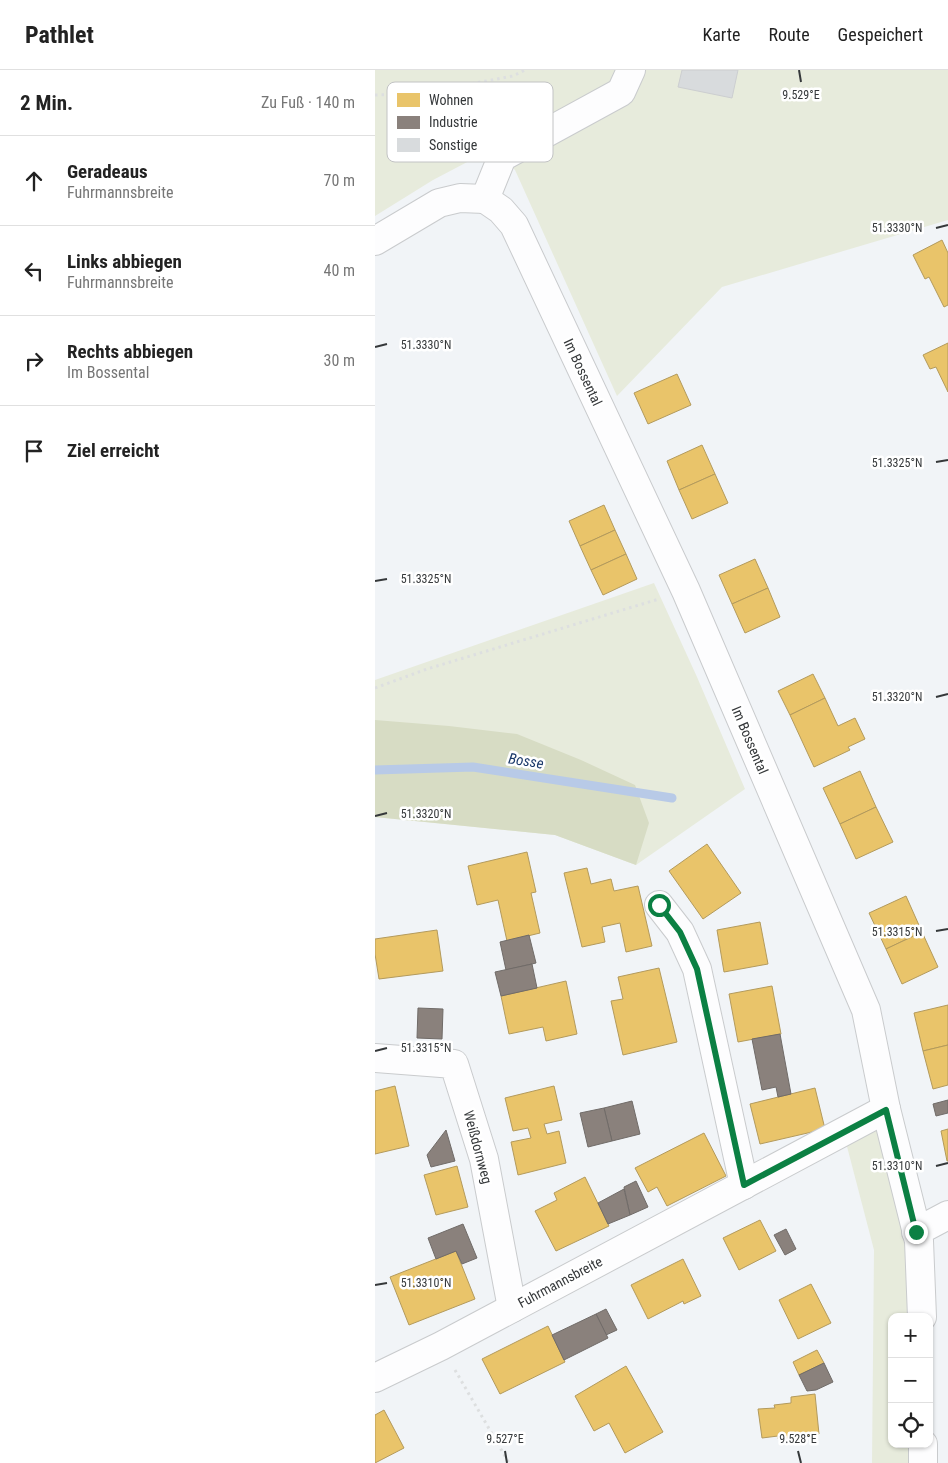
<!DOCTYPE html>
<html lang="de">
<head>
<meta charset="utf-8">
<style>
	body { margin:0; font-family:"Roboto Condensed",sans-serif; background:#f6f6f6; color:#222 }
	.controls { position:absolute; right:15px; bottom:15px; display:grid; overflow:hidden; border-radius:10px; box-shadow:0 1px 4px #0004 }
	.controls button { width:45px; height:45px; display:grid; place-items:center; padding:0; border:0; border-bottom:1px solid #e0e0e0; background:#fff; color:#222; font:25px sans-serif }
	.stop { position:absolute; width:15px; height:15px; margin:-11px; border:4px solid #0b8043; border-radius:50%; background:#fff }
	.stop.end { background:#0b8043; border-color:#fff; box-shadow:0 1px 5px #0008 }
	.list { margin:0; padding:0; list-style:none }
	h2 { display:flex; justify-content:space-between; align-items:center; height:65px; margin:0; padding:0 20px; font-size:21px }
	h2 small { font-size:16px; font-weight:400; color:#767676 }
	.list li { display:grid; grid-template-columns:32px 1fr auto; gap:15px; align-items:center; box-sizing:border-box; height:90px; padding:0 20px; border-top:1px solid #e0e0e0 }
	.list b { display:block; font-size:19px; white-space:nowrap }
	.list p { margin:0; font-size:16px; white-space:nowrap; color:#767676 }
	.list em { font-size:16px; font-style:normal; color:#767676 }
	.icon { flex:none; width:28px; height:28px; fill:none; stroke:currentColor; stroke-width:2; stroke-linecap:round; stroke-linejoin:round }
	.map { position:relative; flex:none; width:573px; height:1393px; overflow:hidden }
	header { display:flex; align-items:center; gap:30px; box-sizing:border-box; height:70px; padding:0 25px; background:#fff; border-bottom:1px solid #e0e0e0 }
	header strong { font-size:24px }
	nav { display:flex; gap:28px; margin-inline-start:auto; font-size:18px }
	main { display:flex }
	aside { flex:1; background:#fff }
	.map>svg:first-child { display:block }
	.green { fill:#e7ebdc }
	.forest { fill:#d7dcc4 }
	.homes { fill:#e9c46a; stroke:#b39a5c }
	.industry { fill:#8a817c; stroke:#706b68 }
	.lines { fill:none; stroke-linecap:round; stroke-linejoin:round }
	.stream { stroke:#b8cae7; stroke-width:9 }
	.building { fill:#d8dbdd; stroke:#ccced0 }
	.minor-casing { stroke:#c9cbcd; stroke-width:30 }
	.path { stroke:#dddfe0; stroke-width:3; stroke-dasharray:2.5 4; stroke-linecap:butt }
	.minor { stroke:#fdfdfe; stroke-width:28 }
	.route { stroke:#0b8043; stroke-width:6 }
	.ticks { fill:none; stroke:#35383a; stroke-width:2 }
	.labels { text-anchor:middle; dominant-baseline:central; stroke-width:5; stroke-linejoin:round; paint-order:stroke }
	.street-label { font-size:14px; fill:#35383a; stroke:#fff }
	.water-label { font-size:15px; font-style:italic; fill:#1b396a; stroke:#fff }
	.key { fill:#fff; stroke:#c2c3c4; stroke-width:1 }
	.key-label { font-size:14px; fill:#35383a }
	.ticks-label { font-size:12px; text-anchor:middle; fill:#35383a; stroke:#fff; stroke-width:5; stroke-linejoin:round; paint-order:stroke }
</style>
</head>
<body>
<header>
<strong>Pathlet</strong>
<nav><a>Karte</a><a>Route</a><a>Gespeichert</a></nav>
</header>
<main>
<aside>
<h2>2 Min.<small>Zu Fuß · 140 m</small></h2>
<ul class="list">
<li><svg class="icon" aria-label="ahead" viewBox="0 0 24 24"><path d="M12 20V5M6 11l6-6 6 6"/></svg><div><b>Geradeaus</b><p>Fuhrmannsbreite</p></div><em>70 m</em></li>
<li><svg class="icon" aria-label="left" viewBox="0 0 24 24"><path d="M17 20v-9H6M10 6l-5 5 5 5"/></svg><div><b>Links abbiegen</b><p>Fuhrmannsbreite</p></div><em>40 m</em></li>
<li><svg class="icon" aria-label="right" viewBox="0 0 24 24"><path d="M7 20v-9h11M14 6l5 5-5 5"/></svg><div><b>Rechts abbiegen</b><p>Im Bossental</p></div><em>30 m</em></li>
<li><svg class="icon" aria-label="arrive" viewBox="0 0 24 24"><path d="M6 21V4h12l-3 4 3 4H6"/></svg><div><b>Ziel erreicht</b></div></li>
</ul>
</aside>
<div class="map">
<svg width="573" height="1393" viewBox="0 0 573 1393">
	<rect width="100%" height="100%" fill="#f1f4f7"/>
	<!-- green -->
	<g class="green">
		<path d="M0 0H573V150L347 217 242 326 140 100 127 87 98 89 58 110 0 146Z"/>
		<path d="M279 513 322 607 370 719 261 795 180 765 0 747V610Z"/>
		<path d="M510 1043 541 1172V1247H517V1374H539V1393H497L499 1180 469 1065Z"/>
	</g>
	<!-- forest -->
	<path class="forest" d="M0 650 74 656 142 664 206 690 260 715 274 753 261 795 180 765 0 747Z"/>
	<!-- homes -->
	<g class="homes">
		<path d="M567 170 573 183V235L569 237 554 207 550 209 538 185Z"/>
		<path d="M573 273V322L561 297 555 299 548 285Z"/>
		<path d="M302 304 316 335 273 354 259 323Z"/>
		<path d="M327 375 340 404 304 420 292 391Z"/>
		<path d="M340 404 353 433 317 449 304 420Z"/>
		<path d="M229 435 240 460 205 476 194 451Z"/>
		<path d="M240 460 251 484 216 500 205 476Z"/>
		<path d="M251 484 262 509 228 525 216 500Z"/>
		<path d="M380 489 393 518 357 534 344 505Z"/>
		<path d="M393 518 405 547 370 563 357 534Z"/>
		<path d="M438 604 450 628 415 645 403 621Z"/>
		<path d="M450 628 463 656 480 648 490 669 473 677 475 680 439 697 415 645Z"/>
		<path d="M485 701 501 737 465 754 448 718Z"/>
		<path d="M501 737 518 772 481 789 465 754Z"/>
		<path d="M332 774 366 823 328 849 294 801Z"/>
		<path d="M152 782 161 822 156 823 165 863 132 871 123 830 102 835 93 796Z"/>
		<path d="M212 798 216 814 236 809 239 821 263 816 277 876 251 882 245 853 227 857 230 872 207 877 189 803Z"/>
		<path d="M531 826 547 862 511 879 494 843Z"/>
		<path d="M385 852 393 894 349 902 342 860Z"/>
		<path d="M62 860 68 901 4 909 0 884V869Z"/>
		<path d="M547 862 563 897 527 914 511 879Z"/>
		<path d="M284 898 302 972 248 985 236 931 248 929 243 907Z"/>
		<path d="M191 911 202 964 171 971 168 957 134 964 126 926Z"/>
		<path d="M397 916 406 964 363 972 354 924Z"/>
		<path d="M573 935V975L548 981 539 943Z"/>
		<path d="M573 975V1015L558 1019 548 981Z"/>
		<path d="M20 1016 34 1076 0 1084V1021Z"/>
		<path d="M179 1016 187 1050 169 1054 172 1064 184 1061 191 1093 143 1105 136 1072 156 1068 153 1058 138 1061 130 1028Z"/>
		<path d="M440 1018 450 1059 385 1074 375 1034Z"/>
		<path d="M573 1059V1091H572L566 1061Z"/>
		<path d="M329 1063 351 1106 292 1136 282 1117 273 1122 260 1098Z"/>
		<path d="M82 1096 93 1137 61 1145 49 1105Z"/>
		<path d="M210 1107 234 1156 181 1181 160 1141 182 1130 179 1123Z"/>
		<path d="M385 1150 401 1181 364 1200 348 1168Z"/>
		<path d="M81 1181 100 1229 34 1255 15 1207Z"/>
		<path d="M308 1189 326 1226 309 1234 308 1231 273 1249 256 1215Z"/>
		<path d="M436 1214 456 1253 423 1269 404 1230Z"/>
		<path d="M173 1256 190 1292 125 1324 107 1289Z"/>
		<path d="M442 1280 449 1293 424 1305 418 1292Z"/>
		<path d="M251 1296 288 1362 250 1383 234 1353 219 1361 200 1326Z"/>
		<path d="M440 1324 444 1364 403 1369V1366L387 1368 383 1339 400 1338 399 1335 416 1333V1327Z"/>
		<path d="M9 1340 29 1378 0 1393V1345Z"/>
	</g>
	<!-- industry -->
	<g class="industry">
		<path d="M154 865 161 893 131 900 125 872Z"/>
		<path d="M157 894 162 918 126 926 120 902Z"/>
		<path d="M43 938 68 939 67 969 42 968Z"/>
		<path d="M405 964 416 1024 403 1027 401 1017 387 1020 377 969Z"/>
		<path d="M573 1030V1043L561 1046 558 1034Z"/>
		<path d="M257 1031 265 1064 237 1071 229 1038Z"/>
		<path d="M229 1038 237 1071 213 1077 205 1043Z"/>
		<path d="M71 1060 80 1091 56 1097 52 1085Z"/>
		<path d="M261 1111 273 1137 255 1145 249 1117Z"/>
		<path d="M249 1119 255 1145 233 1154 223 1133Z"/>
		<path d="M88 1154 102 1188 87 1194 81 1181 61 1189 53 1168Z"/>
		<path d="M411 1159 421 1179 410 1185 399 1165Z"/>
		<path d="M231 1239 242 1260 231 1265 221 1244Z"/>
		<path d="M221 1244 233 1268 189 1290 177 1265Z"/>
		<path d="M449 1293 458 1312 441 1320 432 1321 424 1305Z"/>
	</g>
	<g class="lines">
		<!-- stream -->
		<path class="stream" d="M0 700 98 697 297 728"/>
	</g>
	<!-- building -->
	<path class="building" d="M307 0H363L357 28 303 17Z"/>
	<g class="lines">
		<defs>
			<g id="minor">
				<path d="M110 129 126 140 139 155 311 521 491 940 511 1039 544 1171 547 1247"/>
				<path d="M110 129 127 87 246 22 256 0"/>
				<path d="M0 171 64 133 85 128 110 129"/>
				<path d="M284 835 305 862 322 899 369 1115"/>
				<path d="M0 988 79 994 109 1089 137 1238"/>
				<path d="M541 1162 573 1145"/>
				<path d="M0 1308 66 1276 511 1039"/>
				<path d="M548 1393V1374"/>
			</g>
		</defs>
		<!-- minor casing -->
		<use href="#minor" class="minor-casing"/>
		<!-- path -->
		<g class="path">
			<path d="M0 25 41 24 138 6 150 0"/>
			<path d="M0 618 52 599 284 529"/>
			<path d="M80 1300 134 1393"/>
		</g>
		<!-- minor -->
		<use href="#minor" class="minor"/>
	</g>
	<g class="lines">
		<!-- route -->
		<path class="route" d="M284 835 305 862 322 899 369 1115 511 1040 541 1162"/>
	</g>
	<!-- ticks -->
	<path class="ticks" d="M424 0 426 12M561 158 573 155M0 277 12 274M561 392 573 390M0 511 12 509M561 627 573 624M0 746 12 743M561 861 573 859M0 981 12 978M561 1096 573 1093M0 1215 12 1213M130 1381 132 1393M423 1381 426 1393"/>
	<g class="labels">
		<!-- street labels -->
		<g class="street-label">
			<text transform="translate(208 302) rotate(65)">Im Bossental</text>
			<text transform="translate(375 670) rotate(67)">Im Bossental</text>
			<text transform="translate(103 1077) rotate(75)">Weißdornweg</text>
			<text transform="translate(185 1212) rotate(-28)">Fuhrmannsbreite</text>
		</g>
		<!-- water labels -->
		<g class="water-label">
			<text transform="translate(151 691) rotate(9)">Bosse</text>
		</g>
	</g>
	<!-- legend -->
	<rect x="12" y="12" width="166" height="80" rx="8" class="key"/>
	<rect x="22" y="23" width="23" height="14" fill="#e9c46a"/>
	<rect x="22" y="46" width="23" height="13" fill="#8a817c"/>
	<rect x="22" y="68" width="23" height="14" fill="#d8dbdd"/>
	<g class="key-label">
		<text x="54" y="35">Wohnen</text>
		<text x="54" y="57">Industrie</text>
		<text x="54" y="80">Sonstige</text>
	</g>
	<g class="ticks-label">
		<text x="426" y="29">9.529°E</text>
		<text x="522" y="162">51.3330°N</text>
		<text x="51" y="279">51.3330°N</text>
		<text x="522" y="397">51.3325°N</text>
		<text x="51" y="513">51.3325°N</text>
		<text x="522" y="631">51.3320°N</text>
		<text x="51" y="748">51.3320°N</text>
		<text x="522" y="866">51.3315°N</text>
		<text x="51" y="982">51.3315°N</text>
		<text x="522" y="1100">51.3310°N</text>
		<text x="51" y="1217">51.3310°N</text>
		<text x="130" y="1373">9.527°E</text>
		<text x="423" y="1373">9.528°E</text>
	</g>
</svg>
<div class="controls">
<button>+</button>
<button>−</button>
<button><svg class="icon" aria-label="locate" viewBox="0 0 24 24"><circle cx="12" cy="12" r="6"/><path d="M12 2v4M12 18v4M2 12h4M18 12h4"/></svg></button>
</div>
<div class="stop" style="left:284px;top:835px"></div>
<div class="stop end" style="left:541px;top:1162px"></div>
</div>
</main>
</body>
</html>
